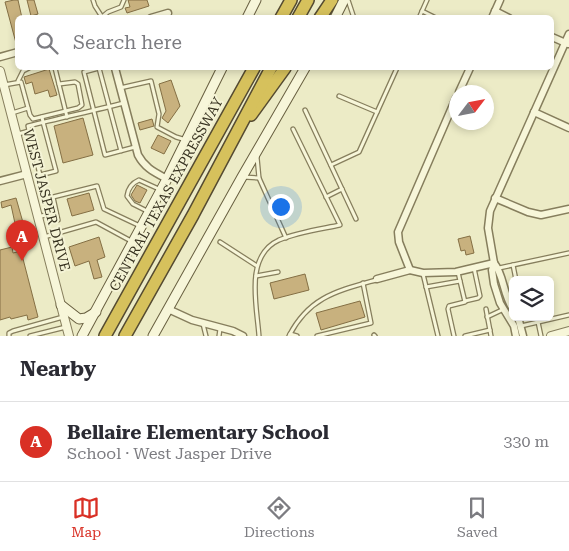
<!DOCTYPE html>
<html lang="en">
<head>
<meta charset="utf-8">
<style>
	body { margin:0; font-family:"Roboto Serif",serif; background:#f7f7f7; color:#2b2b33 }
	.controls { position:absolute; right:15px; bottom:15px; display:grid; overflow:hidden; border-radius:8px; box-shadow:0 2px 8px #0003 }
	.controls button { width:45px; height:45px; display:grid; place-items:center; padding:0; border:0; border-bottom:1px solid #e1e1e2; background:#fff; color:#2b2b33; font:25px sans-serif }
	.compass { position:absolute; left:449px; top:85px; width:45px; height:45px; border-radius:50%; background:#fff; box-shadow:0 2px 8px #0003; rotate:58deg }
	.you { position:absolute; left:280px; top:206px; width:18px; height:18px; margin:-12px; border:4px solid #fff; border-radius:50%; background:#1a73e8; box-shadow:0 0 0 8px #1a73e833 }
	.badge { display:grid; place-items:center; width:32px; height:32px; border-radius:50%; background:#d93025; color:#fff; font-size:16px; font-weight:700 }
	.pin { position:absolute; translate:-50% -41px; filter:drop-shadow(0 1px 2px #0008) }
	.pin::after { content:''; position:absolute; top:26px; width:18px; height:15px; background:inherit; clip-path:polygon(0 0,100% 0,50% 100%) }
	.list { margin:0; padding:0; list-style:none }
	h2 { display:flex; justify-content:space-between; align-items:center; height:65px; margin:0; padding:0 20px; font-size:21px }
	h2 small { font-size:16px; font-weight:400; color:#7c7c81 }
	.list li { display:grid; grid-template-columns:32px 1fr auto; gap:15px; align-items:center; box-sizing:border-box; height:80px; padding:0 20px; border-top:1px solid #e1e1e2 }
	.list b { display:block; font-size:19px; white-space:nowrap }
	.list p { margin:0; font-size:16px; white-space:nowrap; color:#7c7c81 }
	.list em { font-size:16px; font-style:normal; color:#7c7c81 }
	.icon { flex:none; width:28px; height:28px; fill:none; stroke:currentColor; stroke-width:2; stroke-linecap:round; stroke-linejoin:round }
	.map { position:relative; flex:none; width:569px; height:336px; overflow:hidden }
	.search { position:absolute; background:#fff; box-shadow:0 2px 8px #0003; left:15px; right:15px; top:15px; height:55px; display:flex; align-items:center; gap:12px; box-sizing:border-box; padding:0 18px; border-radius:8px; color:#7c7c81; font-size:19px }
	.sheet { height:145px; background:#fff }
	nav { display:flex; justify-content:space-around; align-items:center; box-sizing:border-box; height:70px; border-top:1px solid #e1e1e2; background:#fff; font-size:14px; color:#7c7c81 }
	nav a { display:grid; justify-items:center; gap:2px }
	nav .on { color:#d93025 }
	.map>svg:first-child { display:block }
	.building { fill:#c8b17e; stroke:#846f44 }
	.lines { fill:none; stroke-linecap:round; stroke-linejoin:round }
	.service-casing { stroke:#867e5d; stroke-width:5.5 }
	.minor-casing { stroke:#867e5d; stroke-width:9 }
	.tertiary-casing { stroke:#867e5d; stroke-width:10 }
	.secondary-casing { stroke:#685f40; stroke-width:11 }
	.motorway-casing { stroke:#554b31; stroke-width:14 }
	.service { stroke:#f7f6d9; stroke-width:3 }
	.minor { stroke:#f7f6d9; stroke-width:6 }
	.tertiary { stroke:#f7f6d9; stroke-width:8 }
	.secondary { stroke:#f7f6d9; stroke-width:9 }
	.motorway { stroke:#d6c15c; stroke-width:11 }
	.labels { text-anchor:middle; dominant-baseline:central; stroke-width:4; stroke-linejoin:round; paint-order:stroke }
	.street-label { font-size:14px; fill:#373220; stroke:#f4f3d5 }
</style>
</head>
<body>
<div class="map">
<svg width="569" height="336" viewBox="0 0 569 336">
	<rect width="100%" height="100%" fill="#ecebc6"/>
	<!-- building -->
	<g class="building">
		<path d="M14 0H18L22 18H18V43H16L5 2Z"/>
		<path d="M27 0H34L38 14 31 16Z"/>
		<path d="M128 0H147L149 6 127 13 125 8 130 7Z"/>
		<path d="M49 69 57 95 50 97 48 90 35 94 32 82 26 84 24 77Z"/>
		<path d="M171 80 180 106 168 123 162 118 166 111 159 84Z"/>
		<path d="M83 118 93 155 63 163 54 126Z"/>
		<path d="M152 119 154 126 140 130 138 123Z"/>
		<path d="M158 135 171 141 164 154 151 148Z"/>
		<path d="M137 185 147 190 140 203 135 201 131 195Z"/>
		<path d="M89 193 94 210 72 216 67 199Z"/>
		<path d="M16 198 24 226 16 228 11 205 2 208 1 202Z"/>
		<path d="M470 236 474 253 466 255 465 250 461 251 458 239Z"/>
		<path d="M99 237 105 257 97 260 102 277 94 279 89 261 75 266 69 247Z"/>
		<path d="M12 247 13 253 21 251 38 317 28 320 27 315 11 319 10 317 0 320V250Z"/>
		<path d="M305 274 309 290 274 299 270 283Z"/>
		<path d="M360 301 365 317 321 330 316 313Z"/>
	</g>
	<g class="lines">
		<defs>
			<g id="service">
				<path d="M93 0 95 6 102 17"/>
				<path d="M348 0 354 18"/>
				<path d="M422 11 436 18"/>
				<path d="M102 17 108 12 121 7 124 0"/>
				<path d="M419 18 427 0"/>
				<path d="M55 68 67 117"/>
				<path d="M18 81 23 71 29 68"/>
				<path d="M4 85 21 82 30 115 33 119 78 108 82 105 78 84 75 82 59 84"/>
				<path d="M120 88 151 81 159 114 157 127 176 137 186 140"/>
				<path d="M339 96 377 112"/>
				<path d="M305 110 356 219"/>
				<path d="M12 113 28 108"/>
				<path d="M42 117 43 122 56 171 40 175 28 126C60 118 92 111 124 103"/>
				<path d="M18 134 29 131"/>
				<path d="M121 151 99 68 84 72 105 155 135 147"/>
				<path d="M257 157 259 178 286 238"/>
				<path d="M331 165 359 152 397 68"/>
				<path d="M243 177 259 178"/>
				<path d="M326 197 342 189"/>
				<path d="M147 211 133 204 127 196C128 189 132 183 139 180L161 190"/>
				<path d="M38 217 56 212"/>
				<path d="M58 220 53 197 97 186 104 209 140 226"/>
				<path d="M44 237 96 222 131 241"/>
				<path d="M220 242 257 266"/>
				<path d="M513 265 516 280"/>
				<path d="M499 268 569 253"/>
				<path d="M423 274 438 336"/>
				<path d="M256 276 278 272"/>
				<path d="M426 287 460 281 458 272"/>
				<path d="M465 301 478 298 480 296 474 268"/>
				<path d="M486 309 491 336"/>
				<path d="M487 317 504 309"/>
				<path d="M538 322 541 336"/>
				<path d="M203 324 206 336"/>
				<path d="M521 326 569 315"/>
				<path d="M290 334 297 336"/>
				<path d="M374 335 375 336"/>
				<path d="M9 336V333L13 331 63 317"/>
				<path d="M30 336 66 327"/>
				<path d="M219 336 220 329"/>
				<path d="M259 336C257 306 244 256 279 240 298 232 321 229 340 225L293 129"/>
				<path d="M289 336C309 297 337 291 376 280"/>
				<path d="M317 336 371 323 363 283"/>
				<path d="M454 336 448 309 449 306 465 302 460 281"/>
				<path d="M465 336 490 330"/>
			</g>
			<g id="minor">
				<path d="M495 11 509 18"/>
				<path d="M151 18 168 13"/>
				<path d="M492 18 500 0"/>
				<path d="M552 37 568 44"/>
				<path d="M0 57 18 52"/>
				<path d="M115 68 138 155C145 168 154 172 167 179"/>
				<path d="M459 92 470 68"/>
				<path d="M534 112 569 128"/>
				<path d="M0 181 27 174"/>
				<path d="M495 198 528 212 541 215 569 209"/>
				<path d="M494 263C504 275 503 295 513 309"/>
				<path d="M410 270 399 242 398 232 456 98"/>
				<path d="M377 279 410 270 423 273 456 272 494 263"/>
				<path d="M168 309 192 320 233 331 243 336"/>
				<path d="M518 317 523 336"/>
				<path d="M516 336 514 326 500 303 494 284 492 270 494 263 488 228 490 211 569 34"/>
			</g>
			<g id="tertiary">
				<path d="M0 71 69 336"/>
				<path d="M551 336 569 331"/>
			</g>
			<g id="secondary">
				<path d="M247 18 256 0"/>
				<path d="M335 18 344 0"/>
				<path d="M61 305 79 319 86 318 96 312"/>
				<path d="M82 336 167 179 222 68"/>
				<path d="M153 336 242 177 305 68"/>
			</g>
			<g id="motorway">
				<path d="M281 18 291 0"/>
				<path d="M298 18 308 0"/>
				<path d="M320 18 332 0"/>
				<path d="M251 115 285 68"/>
				<path d="M105 336 254 68"/>
				<path d="M125 336 193 215 271 68"/>
			</g>
		</defs>
		<!-- service casing -->
		<use href="#service" class="service-casing"/>
		<!-- minor casing -->
		<use href="#minor" class="minor-casing"/>
		<!-- tertiary casing -->
		<use href="#tertiary" class="tertiary-casing"/>
		<!-- secondary casing -->
		<use href="#secondary" class="secondary-casing"/>
		<!-- motorway casing -->
		<use href="#motorway" class="motorway-casing"/>
		<!-- service -->
		<use href="#service" class="service"/>
		<!-- minor -->
		<use href="#minor" class="minor"/>
		<!-- tertiary -->
		<use href="#tertiary" class="tertiary"/>
		<!-- secondary -->
		<use href="#secondary" class="secondary"/>
		<!-- motorway -->
		<use href="#motorway" class="motorway"/>
	</g>
	<g class="labels">
		<!-- street labels -->
		<g class="street-label">
			<text transform="translate(166 194) rotate(-61)">CENTRAL TEXAS EXPRESSWAY</text>
			<text transform="translate(47 200) rotate(75)">WEST JASPER DRIVE</text>
		</g>
	</g>
</svg>
<div class="controls">
<button><svg class="icon" aria-label="layers" viewBox="0 0 24 24"><path d="M12 4l9 5-9 5-9-5zM3 14l9 5 9-5"/></svg></button>
</div>
<svg class="compass" viewBox="-18 -18 36 36"><path d="M0-13l5 13h-10z" fill="#e53935"/><path d="M0 13l5-13h-10z" fill="#7c7c81"/></svg>
<div class="you"></div>
<div class="pin badge" style="left:22px;top:261px">A</div>
<div class="search"><svg class="icon" aria-label="search" viewBox="0 0 24 24"><circle cx="10" cy="10" r="6"/><path d="M15 15l6 6"/></svg>Search here</div>
</div>
<section class="sheet">
<h2>Nearby<small></small></h2>
<ul class="list">
<li><span class="badge">A</span><div><b>Bellaire Elementary School</b><p>School · West Jasper Drive</p></div><em>330 m</em></li>
</ul>
</section>
<nav>
<a class="on"><svg class="icon" aria-label="map" viewBox="0 0 24 24"><path d="M3 6l6-2 6 2 6-2v14l-6 2-6-2-6 2zM9 4v14M15 6v14"/></svg>Map</a>
<a><svg class="icon" aria-label="directions" viewBox="0 0 24 24"><path d="M12 3l9 9-9 9-9-9zM9 14v-3h6M13 9l2 2-2 2"/></svg>Directions</a>
<a><svg class="icon" aria-label="saved" viewBox="0 0 24 24"><path d="M7 4h10v16l-5-4-5 4z"/></svg>Saved</a>
</nav>
</body>
</html>
